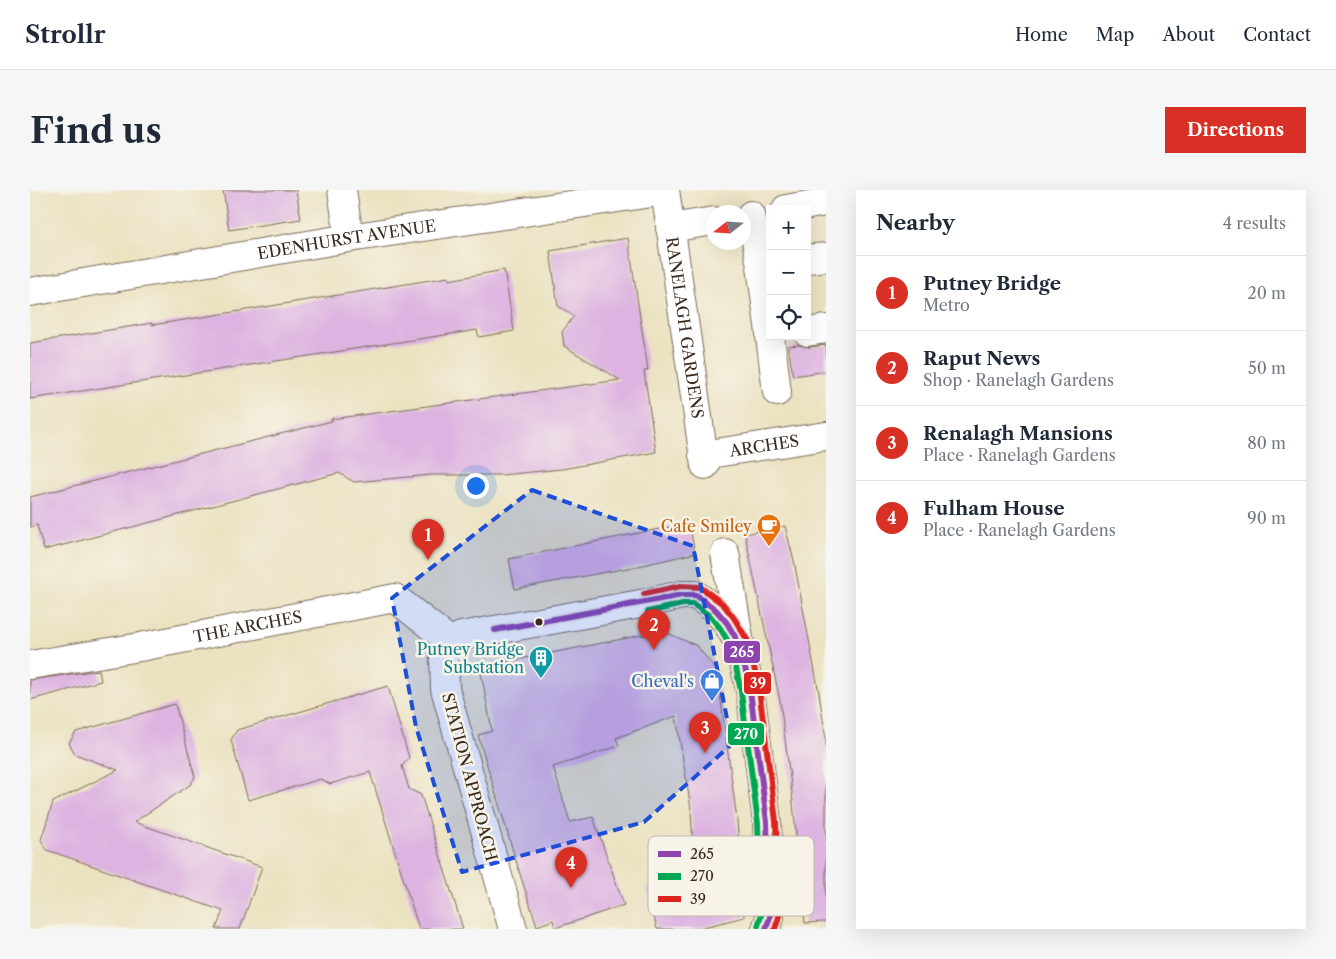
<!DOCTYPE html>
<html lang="en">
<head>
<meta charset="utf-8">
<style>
	body { margin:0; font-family:"Libre Caslon Text",serif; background:#f6f6f7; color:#1f2937 }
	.controls { position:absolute; right:15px; top:15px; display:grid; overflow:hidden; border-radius:0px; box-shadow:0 5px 20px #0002 }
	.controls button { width:45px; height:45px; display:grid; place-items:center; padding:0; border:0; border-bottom:1px solid #e0e1e3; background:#fff; color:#1f2937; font:25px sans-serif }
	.compass { position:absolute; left:676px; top:15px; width:45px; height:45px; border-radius:50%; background:#fff; box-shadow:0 5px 20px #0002; rotate:253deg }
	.you { position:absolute; left:445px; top:295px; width:18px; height:18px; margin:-12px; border:4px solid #fff; border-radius:50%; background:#1a73e8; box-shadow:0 0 0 8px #1a73e833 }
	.badge { display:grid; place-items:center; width:32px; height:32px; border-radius:50%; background:#d93025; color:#fff; font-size:16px; font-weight:700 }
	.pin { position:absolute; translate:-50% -41px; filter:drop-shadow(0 1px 2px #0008) }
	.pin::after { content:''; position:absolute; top:26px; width:18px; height:15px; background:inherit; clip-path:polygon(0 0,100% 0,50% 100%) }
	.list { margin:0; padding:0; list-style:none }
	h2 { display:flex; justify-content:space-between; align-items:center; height:65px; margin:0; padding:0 20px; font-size:21px }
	h2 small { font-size:16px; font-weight:400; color:#747a83 }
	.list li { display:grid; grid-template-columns:32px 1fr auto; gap:15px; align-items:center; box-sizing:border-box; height:75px; padding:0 20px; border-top:1px solid #e0e1e3 }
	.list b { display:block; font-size:19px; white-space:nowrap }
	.list p { margin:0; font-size:16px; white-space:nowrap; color:#747a83 }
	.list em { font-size:16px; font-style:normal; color:#747a83 }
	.icon { flex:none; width:28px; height:28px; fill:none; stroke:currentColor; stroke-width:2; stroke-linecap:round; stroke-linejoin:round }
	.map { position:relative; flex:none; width:796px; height:739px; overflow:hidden; border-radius:0px }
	header { display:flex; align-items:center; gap:30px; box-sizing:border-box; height:70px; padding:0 25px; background:#fff; border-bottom:1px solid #e0e1e3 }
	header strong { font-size:24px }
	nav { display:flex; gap:28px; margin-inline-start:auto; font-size:18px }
	.intro { display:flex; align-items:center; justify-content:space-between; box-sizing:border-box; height:120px; padding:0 30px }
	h1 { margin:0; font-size:35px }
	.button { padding:12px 22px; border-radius:0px; background:#d93025; color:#fff; font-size:18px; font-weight:700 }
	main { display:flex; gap:30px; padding:0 30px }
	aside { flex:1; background:#fff; border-radius:0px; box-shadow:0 5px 20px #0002 }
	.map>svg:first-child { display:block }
	.building { fill:#ddb3e1 }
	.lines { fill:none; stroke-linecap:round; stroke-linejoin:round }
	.minor-casing { stroke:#796a57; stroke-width:30 }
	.minor { stroke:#fff; stroke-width:28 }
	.bus-1-casing { stroke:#f7f3e8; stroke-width:10 }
	.bus-2-casing { stroke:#f7f3e8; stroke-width:10 }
	.bus-3-casing { stroke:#f7f3e8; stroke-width:10 }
	.bus-1 { stroke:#8e44ad; stroke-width:6 }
	.bus-2 { stroke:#00a651; stroke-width:6 }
	.bus-3 { stroke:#dc241f; stroke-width:6 }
	.marked { fill:#1d4ed8; fill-opacity:0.2; stroke:#1d4ed8; stroke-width:4; stroke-dasharray:10 6; stroke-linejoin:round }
	.bus-dot { fill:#3b2a1e; stroke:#f7f3e8; stroke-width:2 }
	.labels { text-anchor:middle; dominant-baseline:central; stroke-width:5; stroke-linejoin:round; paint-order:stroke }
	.street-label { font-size:16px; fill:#3b2a1e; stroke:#f7f3e8 }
	.food-label { font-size:16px; fill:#c56008; stroke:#f7f3e8; text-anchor:end }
	.culture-label { font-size:16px; fill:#0d838f; stroke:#f7f3e8; text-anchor:end }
	.shop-label { font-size:16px; fill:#366cbe; stroke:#f7f3e8; text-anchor:end }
	.key { fill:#f7f3e8; stroke:#bfb7ab; stroke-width:1 }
	.key-label { font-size:14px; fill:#3b2a1e }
	.line-badge { stroke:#f7f3e8; stroke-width:2 }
	.badge-label { font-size:14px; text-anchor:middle; font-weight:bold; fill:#fff }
</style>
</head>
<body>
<header>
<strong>Strollr</strong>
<nav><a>Home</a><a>Map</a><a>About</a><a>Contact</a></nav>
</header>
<div class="intro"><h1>Find us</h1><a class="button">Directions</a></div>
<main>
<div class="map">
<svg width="796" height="739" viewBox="0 0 796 739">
	<rect width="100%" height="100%" fill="#f7f3e8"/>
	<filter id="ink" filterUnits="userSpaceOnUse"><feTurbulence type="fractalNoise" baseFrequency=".02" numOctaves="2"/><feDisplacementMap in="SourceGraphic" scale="10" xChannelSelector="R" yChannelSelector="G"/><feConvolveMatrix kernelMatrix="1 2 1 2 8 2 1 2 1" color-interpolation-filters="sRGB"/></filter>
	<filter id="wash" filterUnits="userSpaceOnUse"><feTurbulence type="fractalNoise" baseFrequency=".0096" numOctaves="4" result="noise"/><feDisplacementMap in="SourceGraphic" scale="20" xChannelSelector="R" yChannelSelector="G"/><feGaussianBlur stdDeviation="1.12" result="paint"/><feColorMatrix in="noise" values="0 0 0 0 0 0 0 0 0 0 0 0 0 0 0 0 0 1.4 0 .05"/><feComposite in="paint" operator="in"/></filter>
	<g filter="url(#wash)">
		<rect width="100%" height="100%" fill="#ebe2c1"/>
		<g id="blocks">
			<!-- building -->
			<g class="building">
				<path d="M193 0H266L271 29 199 40Z"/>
				<path d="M598 48 618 180 614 181 626 262 532 279 471 285H401L324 292 309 283 14 360 7 335 0 337V307L302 231 301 229 590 190 534 156 532 142 544 126 528 116 520 61Z"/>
				<path d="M474 80 484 141 449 147 447 140 0 209V153L122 133V135L204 122 419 87V90Z"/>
				<path d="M769 155 779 157 796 155V181L763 186 758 156Z"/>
				<path d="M659 333 665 363 609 376 485 399 479 369Z"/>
				<path d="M755 336 764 371 789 503 796 550V732L775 733 762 603 750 511 715 344Z"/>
				<path d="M633 441 667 456 687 481 707 630 714 727 666 739H627L617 698 664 681 661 619 646 526 586 548 589 556 523 577 540 632 563 627 594 715 525 738 523 730 507 736 490 684 448 545 462 541 450 477Z"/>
				<path d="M69 480 71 491 0 510V490Z"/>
				<path d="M358 496 379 568 372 576 379 599 391 605 433 739H389L340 582 300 594 291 589 218 610 201 550 207 540Z"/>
				<path d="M145 514 165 587 160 595 104 632 232 677 210 739H186L193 721 17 660 11 650 23 612 88 580 45 564 39 553 46 542Z"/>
			</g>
		</g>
	</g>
	<g filter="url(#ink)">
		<use href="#blocks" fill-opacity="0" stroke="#796a57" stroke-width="1"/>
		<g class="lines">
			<defs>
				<g id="minor">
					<path d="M312 0 319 48"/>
					<path id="s1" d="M635 0 675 275"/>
					<path d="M756 19 796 12"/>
					<path d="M721 25 731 76 740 143"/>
					<path d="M640 38 684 31"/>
					<path d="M777 69 796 67"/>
					<path id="s2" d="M0 102 319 48 635 1"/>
					<path d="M777 142 796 139"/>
					<path d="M740 146 747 202"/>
					<path id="s3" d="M673 265 796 246"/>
					<path d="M695 363 710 455 720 500 737 632 740 727 736 739"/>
					<path id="s4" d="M0 475 110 457 365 408 421 452"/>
					<path d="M483 739 415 499 414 467 421 452 431 446 616 413 652 405H666L686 420 697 433 710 455"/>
				</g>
			</defs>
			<!-- minor casing -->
			<use href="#minor" class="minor-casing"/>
			<!-- minor -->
			<use href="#minor" class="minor"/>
			<defs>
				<path id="bus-1" d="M465 440 652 405H666L686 420 697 433 710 455 720 500 737 632 740 727 736 739"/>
				<path id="bus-2" d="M618 422 653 414H663L680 426 690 438 702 458 711 502 728 633 731 726 728 736"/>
				<path id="bus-3" d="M614 404 651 396 670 397 693 414 704 428 718 451 729 499 746 631 749 727 745 739"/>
			</defs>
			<!-- bus-1 casing -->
			<use href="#bus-1" class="bus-1-casing"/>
			<!-- bus-2 casing -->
			<use href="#bus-2" class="bus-2-casing"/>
			<!-- bus-3 casing -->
			<use href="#bus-3" class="bus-3-casing"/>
			<!-- bus-1 -->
			<use href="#bus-1" class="bus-1"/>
			<!-- bus-2 -->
			<use href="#bus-2" class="bus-2"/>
			<!-- bus-3 -->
			<use href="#bus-3" class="bus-3"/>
		</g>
	</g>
	<!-- marked area -->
	<path class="marked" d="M502 300 663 356 702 554 614 632 432 682 386 537 362 408Z"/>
	<!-- icons -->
	<defs>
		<symbol id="cafe-pin" viewBox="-11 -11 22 30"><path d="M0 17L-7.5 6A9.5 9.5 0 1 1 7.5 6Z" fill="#e8710a" stroke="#f7f3e8"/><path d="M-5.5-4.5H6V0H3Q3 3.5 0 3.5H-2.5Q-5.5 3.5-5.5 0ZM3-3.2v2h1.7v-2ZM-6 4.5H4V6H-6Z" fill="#fff"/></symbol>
		<symbol id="building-pin" viewBox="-11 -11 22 30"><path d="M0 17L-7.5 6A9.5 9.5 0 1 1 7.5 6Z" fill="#0f9aa8" stroke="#f7f3e8"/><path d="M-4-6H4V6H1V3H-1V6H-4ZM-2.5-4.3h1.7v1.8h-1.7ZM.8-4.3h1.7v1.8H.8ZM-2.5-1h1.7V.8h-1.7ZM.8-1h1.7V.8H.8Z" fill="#fff"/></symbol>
		<symbol id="shop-pin" viewBox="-11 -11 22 30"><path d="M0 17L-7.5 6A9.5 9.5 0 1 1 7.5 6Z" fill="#3f7fe0" stroke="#f7f3e8"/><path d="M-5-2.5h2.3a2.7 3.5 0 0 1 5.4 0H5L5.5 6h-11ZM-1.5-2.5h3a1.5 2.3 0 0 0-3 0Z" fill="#fff"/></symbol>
	</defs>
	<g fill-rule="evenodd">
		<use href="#cafe-pin" x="725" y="322" width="28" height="38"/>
		<use href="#building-pin" x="497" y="454" width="28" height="38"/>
		<use href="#shop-pin" x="668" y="477" width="28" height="38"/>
	</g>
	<!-- markers -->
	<circle class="bus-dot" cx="509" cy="432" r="4.5"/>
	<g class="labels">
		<!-- street labels -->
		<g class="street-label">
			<text stroke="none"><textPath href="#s2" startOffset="321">EDENHURST AVENUE</textPath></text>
			<text stroke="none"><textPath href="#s1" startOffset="139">RANELAGH GARDENS</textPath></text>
			<text stroke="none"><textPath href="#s3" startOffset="62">ARCHES</textPath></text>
			<text stroke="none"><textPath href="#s4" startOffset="221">THE ARCHES</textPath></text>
			<text transform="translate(440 587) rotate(75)">STATION APPROACH</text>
		</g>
		<!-- food labels -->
		<g class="food-label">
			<text x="722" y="336">Cafe Smiley</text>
		</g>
		<!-- culture labels -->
		<g class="culture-label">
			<text x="494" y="459">Putney Bridge<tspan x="494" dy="18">Substation</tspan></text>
		</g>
		<!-- shop labels -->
		<g class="shop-label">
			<text x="664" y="491">Cheval's</text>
		</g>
	</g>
	<!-- legend -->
	<rect x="618" y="646" width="166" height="80" rx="8" class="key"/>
	<rect x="628" y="661" width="23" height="6" fill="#8e44ad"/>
	<rect x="628" y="683" width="23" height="7" fill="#00a651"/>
	<rect x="628" y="706" width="23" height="6" fill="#dc241f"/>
	<g class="key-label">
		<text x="660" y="669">265</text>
		<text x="660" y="691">270</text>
		<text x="660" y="714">39</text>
	</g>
	<g class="line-badge">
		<rect x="693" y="450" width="38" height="24" rx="5" fill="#8e44ad"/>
		<rect x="713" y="481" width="29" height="24" rx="5" fill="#dc241f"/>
		<rect x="697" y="532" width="38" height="24" rx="5" fill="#00a651"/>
	</g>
	<g class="badge-label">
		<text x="712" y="467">265</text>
		<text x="728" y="498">39</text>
		<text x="716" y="549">270</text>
	</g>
</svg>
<div class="controls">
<button>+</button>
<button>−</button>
<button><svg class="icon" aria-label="locate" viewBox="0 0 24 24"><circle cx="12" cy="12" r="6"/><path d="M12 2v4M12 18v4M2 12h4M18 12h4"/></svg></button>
</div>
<svg class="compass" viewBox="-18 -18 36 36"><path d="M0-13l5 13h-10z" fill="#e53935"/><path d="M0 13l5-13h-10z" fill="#747a83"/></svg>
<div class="you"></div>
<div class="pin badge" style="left:398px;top:370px">1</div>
<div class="pin badge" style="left:624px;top:460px">2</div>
<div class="pin badge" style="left:675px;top:563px">3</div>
<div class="pin badge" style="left:541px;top:698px">4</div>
</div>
<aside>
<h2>Nearby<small>4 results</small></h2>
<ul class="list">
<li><span class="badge">1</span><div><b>Putney Bridge</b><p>Metro</p></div><em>20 m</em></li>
<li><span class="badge">2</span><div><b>Raput News</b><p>Shop · Ranelagh Gardens</p></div><em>50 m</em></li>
<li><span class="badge">3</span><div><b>Renalagh Mansions</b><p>Place · Ranelagh Gardens</p></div><em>80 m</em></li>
<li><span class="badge">4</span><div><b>Fulham House</b><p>Place · Ranelagh Gardens</p></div><em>90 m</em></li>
</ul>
</aside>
</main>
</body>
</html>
